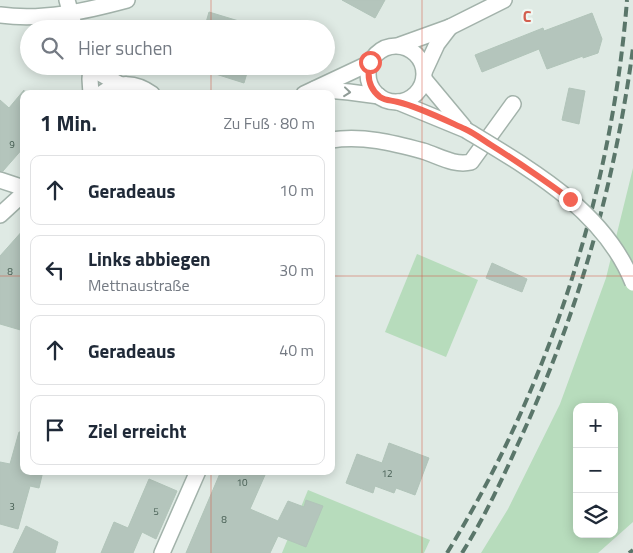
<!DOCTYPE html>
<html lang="de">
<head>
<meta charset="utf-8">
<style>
	body { margin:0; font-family:"Titillium Web",sans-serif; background:#f2f2f3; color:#1f2937 }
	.controls { position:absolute; right:15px; bottom:15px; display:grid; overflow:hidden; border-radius:10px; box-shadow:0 2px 12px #0003 }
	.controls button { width:45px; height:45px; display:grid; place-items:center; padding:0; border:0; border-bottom:1px solid #e0e1e3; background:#fff; color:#1f2937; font:25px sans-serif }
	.stop { position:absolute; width:15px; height:15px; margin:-11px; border:4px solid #f36454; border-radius:50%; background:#fff }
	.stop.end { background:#f36454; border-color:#fff; box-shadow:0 1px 5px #0008 }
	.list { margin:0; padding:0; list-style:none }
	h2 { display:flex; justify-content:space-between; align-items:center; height:65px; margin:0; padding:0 20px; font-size:21px }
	h2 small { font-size:16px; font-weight:400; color:#747a83 }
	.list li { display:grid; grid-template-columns:32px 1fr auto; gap:15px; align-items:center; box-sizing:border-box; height:70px; margin:0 10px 10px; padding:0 10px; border:1px solid #e0e1e3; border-radius:10px }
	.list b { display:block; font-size:19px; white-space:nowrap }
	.list p { margin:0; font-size:16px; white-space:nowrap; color:#747a83 }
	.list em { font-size:16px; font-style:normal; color:#747a83 }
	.icon { flex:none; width:28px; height:28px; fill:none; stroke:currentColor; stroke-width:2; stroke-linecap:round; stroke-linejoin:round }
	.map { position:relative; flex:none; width:633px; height:553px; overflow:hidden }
	.search { position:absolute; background:#fff; box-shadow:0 2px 12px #0003; left:20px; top:20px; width:315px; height:55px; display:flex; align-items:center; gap:12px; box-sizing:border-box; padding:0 18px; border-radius:28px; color:#747a83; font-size:19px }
	.panel { position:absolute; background:#fff; box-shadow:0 2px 12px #0003; left:20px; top:90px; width:315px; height:385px; border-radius:10px }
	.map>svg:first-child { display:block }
	.green { fill:#b7dcbc; fill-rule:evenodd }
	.building { fill:#b4c5bc; stroke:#b1c4b9 }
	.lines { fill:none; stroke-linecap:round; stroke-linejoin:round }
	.minor-casing { stroke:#a2b2aa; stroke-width:18 }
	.minor { stroke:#fff; stroke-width:15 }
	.rail { stroke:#5a766a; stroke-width:4; stroke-dasharray:10 5; stroke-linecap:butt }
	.minor-bridge-casing { stroke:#a2b2aa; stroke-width:18; stroke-linecap:butt }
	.minor-bridge { stroke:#fff; stroke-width:15 }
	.oneway { stroke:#909c97 }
	.route { stroke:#f36454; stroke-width:6 }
	.grid { fill:none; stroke:#d35e4e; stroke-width:1; stroke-opacity:0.55 }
	.labels { text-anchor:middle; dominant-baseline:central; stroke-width:4.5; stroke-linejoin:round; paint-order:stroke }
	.number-label { font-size:10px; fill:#455d52 }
	.grid-label { font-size:16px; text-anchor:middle; font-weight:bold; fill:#d35e4e; stroke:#eff7f2; stroke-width:4.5; stroke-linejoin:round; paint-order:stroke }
</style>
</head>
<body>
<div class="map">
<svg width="633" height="553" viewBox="0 0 633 553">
	<rect width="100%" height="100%" fill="#dfeae4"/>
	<!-- green -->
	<g class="green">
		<path d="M633 168V522L598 553H481L508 509 560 404 606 278ZM577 407H614V534H577Z"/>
		<path d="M417 254 478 280 446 357 385 332Z"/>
		<path d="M308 490 430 540 424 553H282Z"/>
	</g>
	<!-- building -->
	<g class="building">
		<path d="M342 0H385L375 18Z"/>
		<path d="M209 12 252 25 251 29H214L205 26Z"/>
		<path d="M592 13 602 39 598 53 583 58V56L547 69 539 49 482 72 475 55 543 28 544 31Z"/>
		<path d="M203 66H249L244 83 203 70Z"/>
		<path d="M569 88 585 91 579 124 562 120Z"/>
		<path d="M24 90V147L3 171H0V100L9 108Z"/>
		<path d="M24 229V331L0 324V256Z"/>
		<path d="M492 263 527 279 522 292 486 278Z"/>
		<path d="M19 432H24V471H43L39 488 30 486 18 529 0 524V462L10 464Z"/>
		<path d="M389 443 429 458 415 495 396 488 394 493 375 486 373 493 346 483 357 454 382 463Z"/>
		<path d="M221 471H256L265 475 250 509 278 521 288 501 304 507 306 500 323 506 306 547 278 536 270 553H186Z"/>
		<path d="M149 479 177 491 156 539 142 532 133 553H101L114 522 128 528Z"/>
		<path d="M26 526 58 542 55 553H13Z"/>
	</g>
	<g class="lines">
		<defs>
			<g id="minor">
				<path d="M67 0 75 29"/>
				<path d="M0 15C43 21 86 11 127 0"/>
				<path d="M400 45 450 27 504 0"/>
				<circle cx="396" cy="74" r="28"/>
				<path d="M91 66 90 79 91 94"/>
				<path d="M94 66 101 74 119 84"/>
				<path d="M425 70 437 44 450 27"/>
				<path d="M424 79 464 127"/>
				<path d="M315 89 349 92 379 96"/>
				<path d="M101 94C118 81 136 82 152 94"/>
				<path d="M304 94 370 63"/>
				<path d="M398 102 466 130"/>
				<path d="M331 140C363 135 393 143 423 151 439 156 454 166 471 162L513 104"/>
				<path d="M0 180 24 188"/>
				<path d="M0 215 24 193"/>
				<path d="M162 553 198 471"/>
			</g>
		</defs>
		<!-- minor casing -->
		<use href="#minor" class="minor-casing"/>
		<!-- minor -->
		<use href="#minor" class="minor"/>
		<!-- rail -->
		<g class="rail">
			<path d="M447 553C548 389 612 192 627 0"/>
			<path d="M462 553C483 520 501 482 517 446 577 317 614 189 633 48"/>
			<path d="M629 553 633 550"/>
		</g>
		<defs>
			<path id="minor-bridge" d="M466 130C530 169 604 210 633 283"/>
		</defs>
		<!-- minor-bridge casing -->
		<use href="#minor-bridge" class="minor-bridge-casing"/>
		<!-- minor-bridge -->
		<use href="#minor-bridge" class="minor-bridge"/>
	</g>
	<!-- one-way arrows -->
	<defs><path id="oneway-chevron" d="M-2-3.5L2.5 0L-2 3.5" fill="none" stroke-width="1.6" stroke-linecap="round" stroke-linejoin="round" transform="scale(1.25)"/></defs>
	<use class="oneway" href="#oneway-chevron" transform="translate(347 92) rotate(6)"/>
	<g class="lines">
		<!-- route -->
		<path class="route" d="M370 62C367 75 368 88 380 97 386 101 391 100 398 102 419 107 445 120 465 129 474 133 483 140 491 145 518 162 544 180 570 199"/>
	</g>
	<!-- grid -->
	<path class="grid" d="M211 0V29M422 0V553M211 66V94M0 276H24M331 276H633M211 471V553"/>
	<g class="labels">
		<!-- number labels -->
		<g class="number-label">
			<text x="12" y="144">9</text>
			<text x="10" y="271">8</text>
			<text x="387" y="473">12</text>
			<text x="242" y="482">10</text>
			<text x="12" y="506">3</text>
			<text x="156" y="511">5</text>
			<text x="224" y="519">8</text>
		</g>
	</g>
	<g class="grid-label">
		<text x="527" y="22">C</text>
	</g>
</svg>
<div class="controls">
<button>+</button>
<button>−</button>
<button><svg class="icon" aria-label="layers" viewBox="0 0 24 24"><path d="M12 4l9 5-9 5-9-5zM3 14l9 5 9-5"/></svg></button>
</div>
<div class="stop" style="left:370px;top:62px"></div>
<div class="stop end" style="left:570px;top:199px"></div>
<div class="search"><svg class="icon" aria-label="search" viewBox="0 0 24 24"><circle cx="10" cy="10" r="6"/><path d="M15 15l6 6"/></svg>Hier suchen</div>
<section class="panel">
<h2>1 Min.<small>Zu Fuß · 80 m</small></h2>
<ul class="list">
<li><svg class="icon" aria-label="ahead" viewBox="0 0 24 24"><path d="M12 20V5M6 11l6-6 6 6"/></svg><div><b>Geradeaus</b></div><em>10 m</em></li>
<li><svg class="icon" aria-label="left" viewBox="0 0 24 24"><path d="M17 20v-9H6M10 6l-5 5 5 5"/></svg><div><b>Links abbiegen</b><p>Mettnaustraße</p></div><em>30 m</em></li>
<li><svg class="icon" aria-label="ahead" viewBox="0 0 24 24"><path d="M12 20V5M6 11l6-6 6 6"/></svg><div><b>Geradeaus</b></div><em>40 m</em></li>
<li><svg class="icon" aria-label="arrive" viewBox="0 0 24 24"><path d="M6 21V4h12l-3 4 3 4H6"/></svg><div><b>Ziel erreicht</b></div></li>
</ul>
</section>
</div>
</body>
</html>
